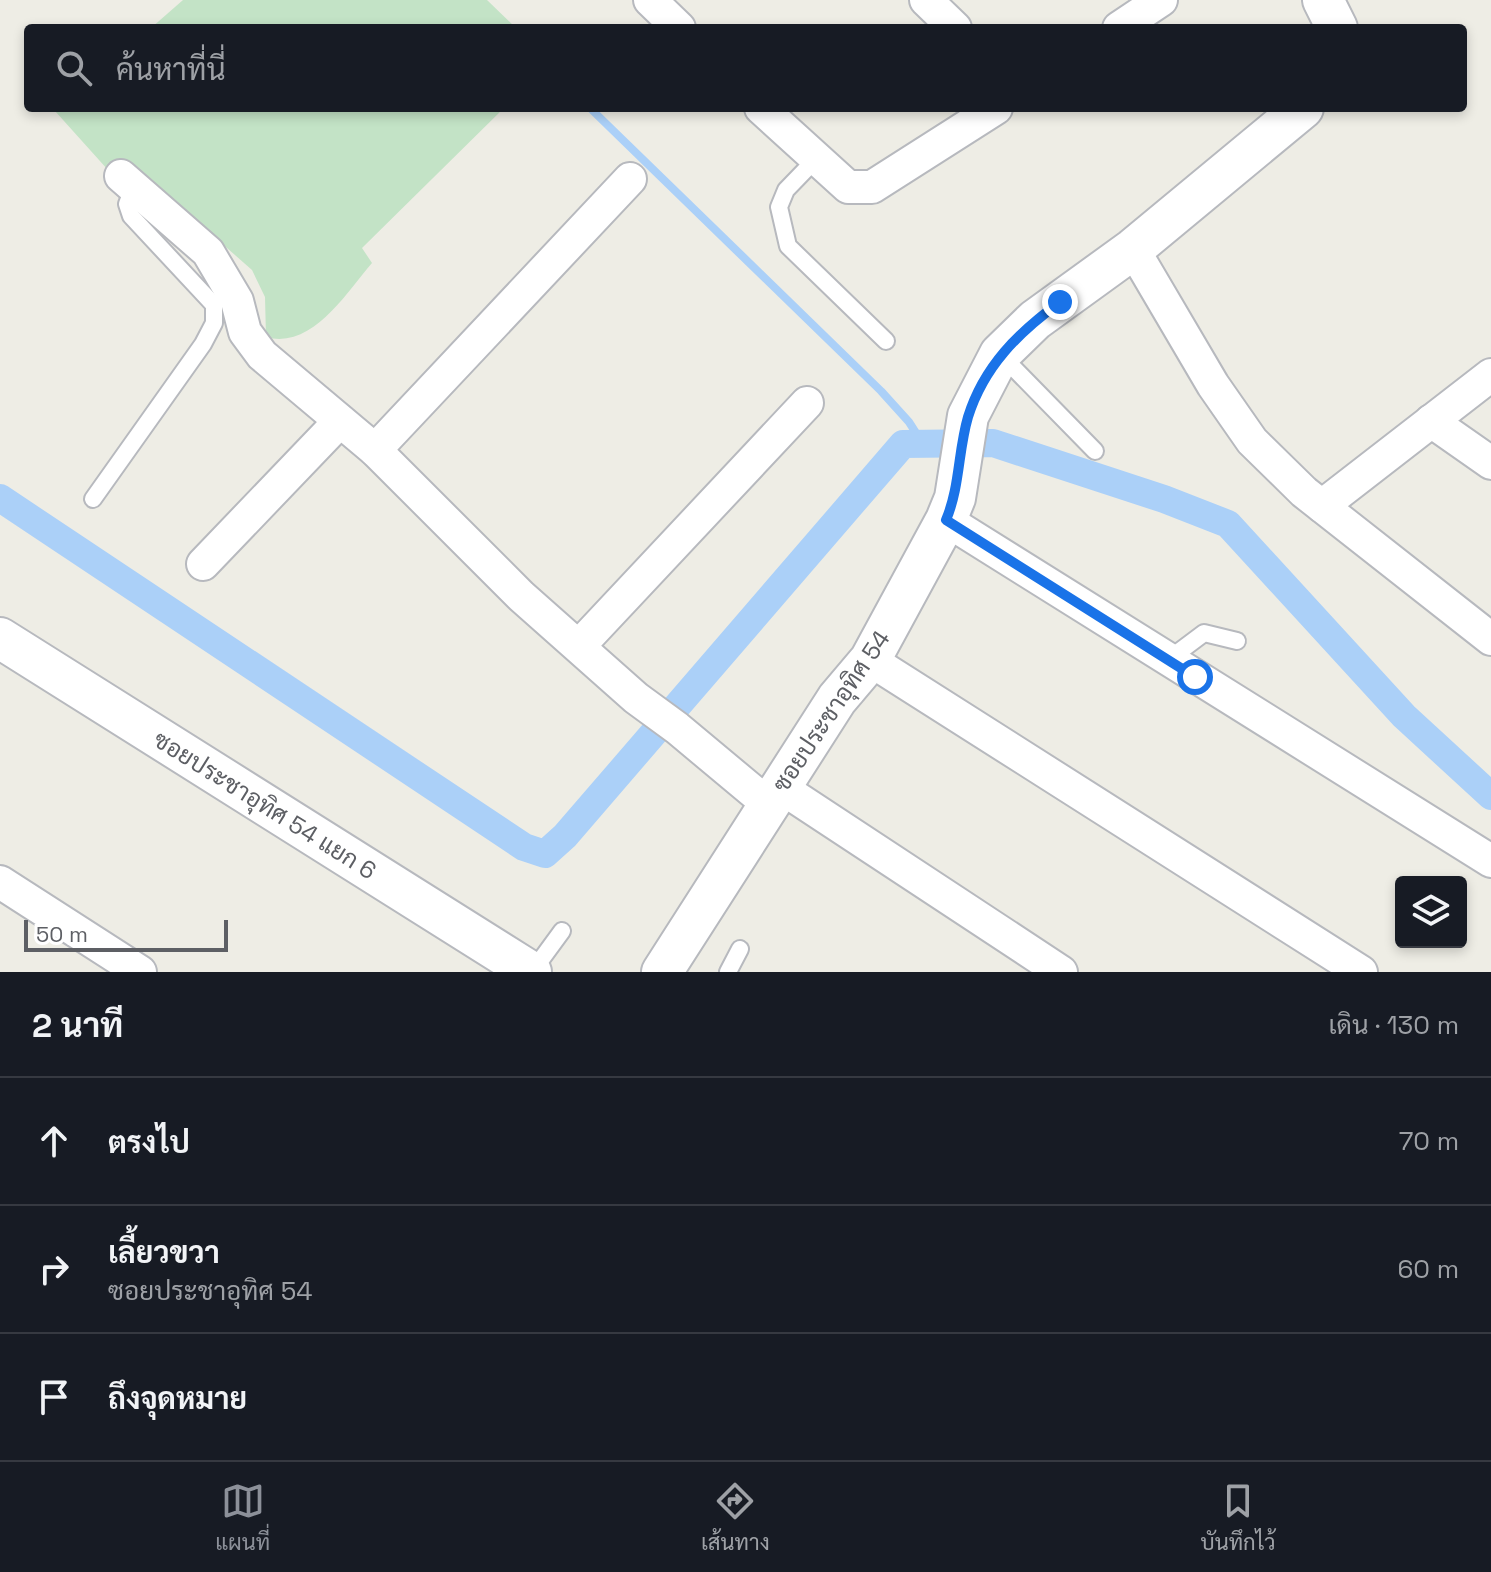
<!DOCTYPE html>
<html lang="th">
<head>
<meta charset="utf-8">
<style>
	body { margin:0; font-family:"Space Grotesk",Sarabun,sans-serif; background:#242831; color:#f1f3f6 }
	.controls { position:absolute; right:24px; bottom:24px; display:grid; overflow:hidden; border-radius:8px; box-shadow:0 4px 12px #0003 }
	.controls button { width:72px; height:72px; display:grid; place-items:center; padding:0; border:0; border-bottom:2px solid #363941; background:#171b24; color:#f1f3f6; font:40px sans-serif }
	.scale { position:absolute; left:24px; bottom:20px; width:204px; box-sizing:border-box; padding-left:8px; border:4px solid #5d5f64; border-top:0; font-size:22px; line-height:28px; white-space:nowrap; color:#5d5f64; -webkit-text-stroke:6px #fff; paint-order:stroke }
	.stop { position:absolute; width:24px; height:24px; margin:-18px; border:6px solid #1a73e8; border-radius:50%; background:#fff }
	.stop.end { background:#1a73e8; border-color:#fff; box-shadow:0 2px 8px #0008 }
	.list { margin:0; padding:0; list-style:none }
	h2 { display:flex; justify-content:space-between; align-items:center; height:104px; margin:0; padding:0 32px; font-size:34px }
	h2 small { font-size:26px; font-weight:400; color:#9ea1a6 }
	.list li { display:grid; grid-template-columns:52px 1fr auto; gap:24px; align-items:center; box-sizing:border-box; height:128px; padding:0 32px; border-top:2px solid #363941 }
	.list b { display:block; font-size:30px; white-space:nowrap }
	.list p { margin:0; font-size:26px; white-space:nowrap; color:#9ea1a6 }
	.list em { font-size:26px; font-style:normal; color:#9ea1a6 }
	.icon { flex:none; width:44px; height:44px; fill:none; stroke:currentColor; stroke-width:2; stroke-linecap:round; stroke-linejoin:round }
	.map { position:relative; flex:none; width:1491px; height:972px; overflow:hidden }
	.search { position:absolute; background:#171b24; box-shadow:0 4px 12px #0003; left:24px; right:24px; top:24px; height:88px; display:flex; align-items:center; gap:20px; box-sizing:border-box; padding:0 28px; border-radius:8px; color:#9ea1a6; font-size:30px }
	.sheet { height:488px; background:#171b24 }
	nav { display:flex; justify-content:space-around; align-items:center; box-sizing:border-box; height:112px; border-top:2px solid #363941; background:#171b24; font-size:22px; color:#9ea1a6 }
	nav a { display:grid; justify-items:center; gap:4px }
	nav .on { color:#8c9099 }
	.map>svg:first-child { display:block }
	.green { fill:#c3e3c6 }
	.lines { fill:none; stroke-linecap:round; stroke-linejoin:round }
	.stream { stroke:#abd0f8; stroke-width:8 }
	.canal { stroke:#abd0f8; stroke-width:28 }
	.service-casing { stroke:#b7b9be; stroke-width:20 }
	.minor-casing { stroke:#b7b9be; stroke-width:36 }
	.tertiary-casing { stroke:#b7b9be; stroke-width:44 }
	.service { stroke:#fff; stroke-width:16 }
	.minor { stroke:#fff; stroke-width:32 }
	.tertiary { stroke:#fff; stroke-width:40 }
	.route { stroke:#1a73e8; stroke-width:10 }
	.labels { text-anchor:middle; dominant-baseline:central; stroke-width:6; stroke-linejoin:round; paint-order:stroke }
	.street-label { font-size:24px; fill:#5d5f64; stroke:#fff }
</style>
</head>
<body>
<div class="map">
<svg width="1491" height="972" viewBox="0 0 1491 972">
	<rect width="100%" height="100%" fill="#eeede5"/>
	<!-- green -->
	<g class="green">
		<path d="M183 0H487L516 28H151Z"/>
		<path d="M58 108H504L362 248 372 263C346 293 312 350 266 337L265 297 252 270 194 219 108 170 55 111Z"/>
	</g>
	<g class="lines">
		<!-- stream -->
		<path class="stream" d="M590 108 881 391 909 422 923 444"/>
		<!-- canal -->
		<path class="canal" d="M0 498 524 847 545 854 565 836 903 444 993 443 1164 499 1228 524 1404 716 1491 796"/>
		<defs>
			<g id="service">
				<path d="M815 160 786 190 779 207 788 246 886 341"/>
				<path d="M1001 355 1095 451"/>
				<path d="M93 499 203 344 214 323V305L131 216 127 204 130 196 139 191"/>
				<path d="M1168 660 1204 633 1237 641"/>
				<path d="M532 972 562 931"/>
				<path d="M728 972 740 949"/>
			</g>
			<g id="minor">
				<path d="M650 0 679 28"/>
				<path d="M926 0 955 28"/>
				<path d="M1119 28 1161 0"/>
				<path d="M761 108 848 187H872L996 108"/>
				<path d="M121 176 208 252 237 301 245 332 262 355 375 450 521 596 636 698 677 728 768 804"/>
				<path d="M1133 249 1213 385 1252 441 1304 492 1491 639"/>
				<path d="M1431 421 1491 463"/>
				<path d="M375 450 630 179"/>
				<path d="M1322 506 1491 375"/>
				<path d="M946 520 1491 861"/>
				<path d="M203 564 340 421"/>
				<path d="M579 646 807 403"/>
				<path d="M870 660 1361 972"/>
				<path d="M780 787 1061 972"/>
				<path d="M0 882 140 972"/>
			</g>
			<g id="tertiary">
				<path d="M1323 0 1337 28"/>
				<path d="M0 638 531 972"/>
				<path d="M662 972 837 699 870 660 946 520 955 498 968 416 1000 354 1035 320 1133 249 1303 108"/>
			</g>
		</defs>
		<!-- service casing -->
		<use href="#service" class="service-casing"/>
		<!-- minor casing -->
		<use href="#minor" class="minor-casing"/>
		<!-- tertiary casing -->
		<use href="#tertiary" class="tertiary-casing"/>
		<!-- service -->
		<use href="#service" class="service"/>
		<!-- minor -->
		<use href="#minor" class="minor"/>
		<!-- tertiary -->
		<use href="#tertiary" class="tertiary"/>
	</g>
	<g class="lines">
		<!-- route -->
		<path class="route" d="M1060 302C1018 333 984 366 968 417 958 451 960 487 946 520L1195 677"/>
	</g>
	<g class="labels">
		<!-- street labels -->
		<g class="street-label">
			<text transform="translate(831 711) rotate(-56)">ซอยประชาอุทิศ 54</text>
			<text transform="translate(265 805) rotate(32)">ซอยประชาอุทิศ 54 แยก 6</text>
		</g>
	</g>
</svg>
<div class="controls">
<button><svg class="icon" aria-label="layers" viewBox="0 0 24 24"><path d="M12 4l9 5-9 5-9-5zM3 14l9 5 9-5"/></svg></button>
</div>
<div class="scale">50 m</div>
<div class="stop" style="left:1195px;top:677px"></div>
<div class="stop end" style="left:1060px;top:302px"></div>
<div class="search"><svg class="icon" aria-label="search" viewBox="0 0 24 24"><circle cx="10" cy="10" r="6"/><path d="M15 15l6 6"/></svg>ค้นหาที่นี่</div>
</div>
<section class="sheet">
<h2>2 นาที<small>เดิน · 130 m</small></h2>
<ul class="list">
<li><svg class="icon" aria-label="ahead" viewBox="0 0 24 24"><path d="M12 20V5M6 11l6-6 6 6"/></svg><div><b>ตรงไป</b></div><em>70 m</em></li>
<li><svg class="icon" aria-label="right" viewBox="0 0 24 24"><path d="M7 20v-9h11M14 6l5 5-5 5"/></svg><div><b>เลี้ยวขวา</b><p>ซอยประชาอุทิศ 54</p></div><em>60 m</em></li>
<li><svg class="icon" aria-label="arrive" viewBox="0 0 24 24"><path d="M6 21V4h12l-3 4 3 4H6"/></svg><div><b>ถึงจุดหมาย</b></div></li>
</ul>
</section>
<nav>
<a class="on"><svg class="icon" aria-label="map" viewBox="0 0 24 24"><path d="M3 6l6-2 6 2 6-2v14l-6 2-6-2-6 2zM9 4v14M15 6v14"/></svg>แผนที่</a>
<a><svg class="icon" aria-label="directions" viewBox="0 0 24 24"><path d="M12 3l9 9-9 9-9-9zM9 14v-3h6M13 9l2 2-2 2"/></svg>เส้นทาง</a>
<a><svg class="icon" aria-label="saved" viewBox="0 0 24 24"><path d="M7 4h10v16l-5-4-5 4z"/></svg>บันทึกไว้</a>
</nav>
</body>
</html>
